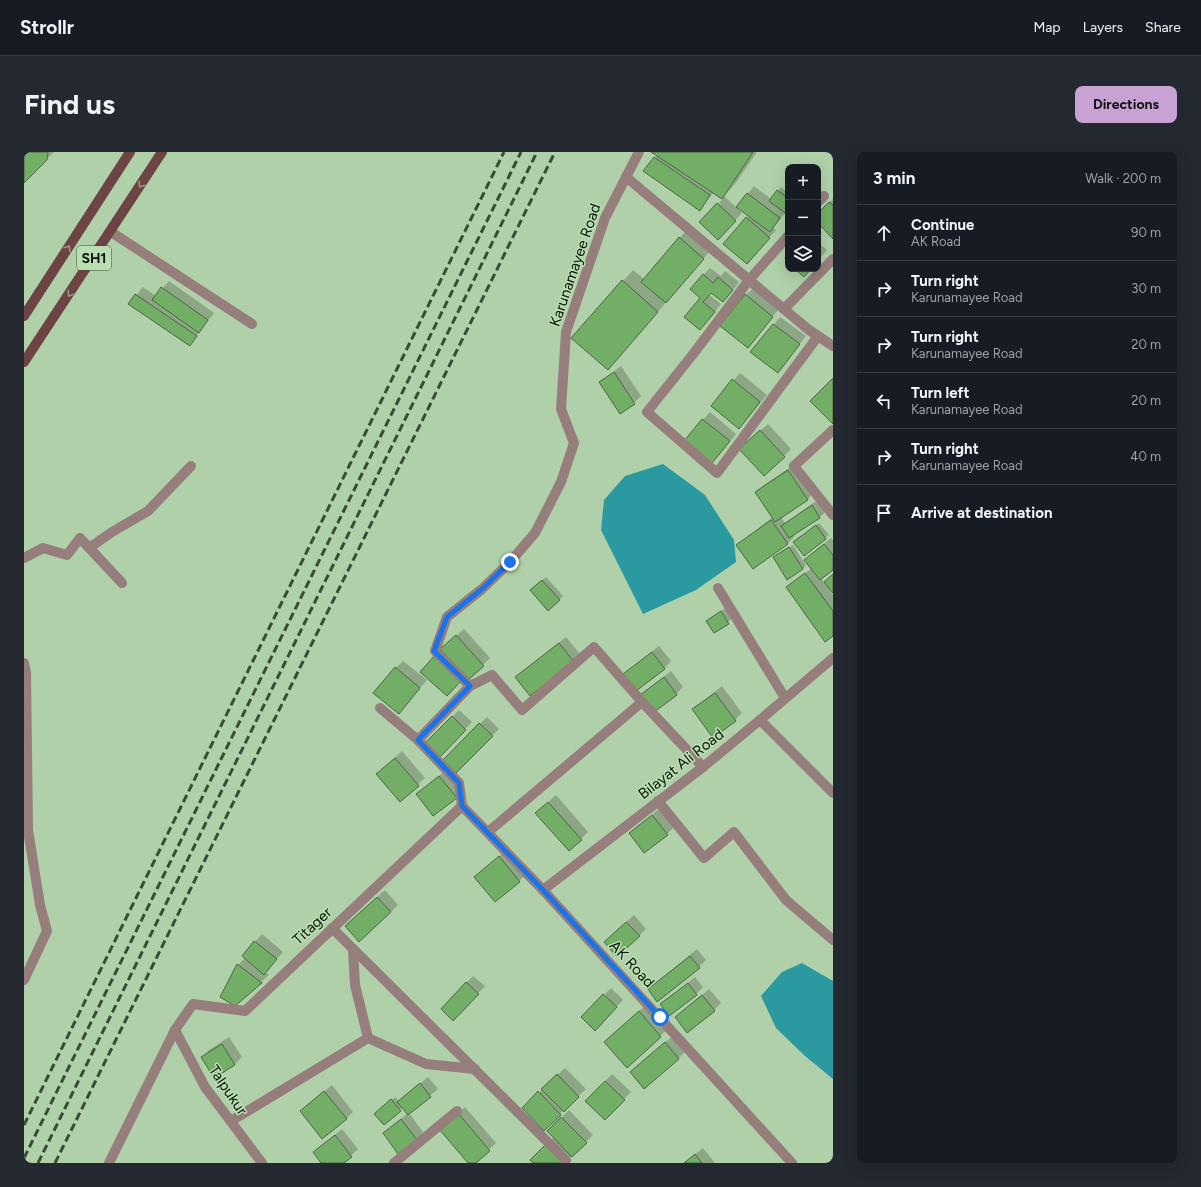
<!DOCTYPE html>
<html lang="en">
<head>
<meta charset="utf-8">
<style>
	body { margin:0; font-family:Figtree,sans-serif; background:#242831; color:#f1f3f6 }
	.controls { position:absolute; right:12px; top:12px; display:grid; overflow:hidden; border-radius:8px; box-shadow:0 4px 16px #0002 }
	.controls button { width:36px; height:36px; display:grid; place-items:center; padding:0; border:0; border-bottom:1px solid #363941; background:#171b24; color:#f1f3f6; font:20px sans-serif }
	.stop { position:absolute; width:12px; height:12px; margin:-9px; border:3px solid #1a73e8; border-radius:50%; background:#fff }
	.stop.end { background:#1a73e8; border-color:#fff; box-shadow:0 1px 4px #0008 }
	.list { margin:0; padding:0; list-style:none }
	h2 { display:flex; justify-content:space-between; align-items:center; height:52px; margin:0; padding:0 16px; font-size:17px }
	h2 small { font-size:13px; font-weight:400; color:#9ea1a6 }
	.list li { display:grid; grid-template-columns:26px 1fr auto; gap:12px; align-items:center; box-sizing:border-box; height:56px; padding:0 16px; border-top:1px solid #363941 }
	.list b { display:block; font-size:15px; white-space:nowrap }
	.list p { margin:0; font-size:13px; white-space:nowrap; color:#9ea1a6 }
	.list em { font-size:13px; font-style:normal; color:#9ea1a6 }
	.icon { flex:none; width:22px; height:22px; fill:none; stroke:currentColor; stroke-width:2; stroke-linecap:round; stroke-linejoin:round }
	.map { position:relative; flex:none; width:809px; height:1011px; overflow:hidden; border-radius:8px }
	header { display:flex; align-items:center; gap:24px; box-sizing:border-box; height:56px; padding:0 20px; background:#171b24; border-bottom:1px solid #363941 }
	header strong { font-size:19px }
	nav { display:flex; gap:22px; margin-inline-start:auto; font-size:14px }
	.intro { display:flex; align-items:center; justify-content:space-between; box-sizing:border-box; height:96px; padding:0 24px }
	h1 { margin:0; font-size:28px }
	.button { padding:10px 18px; border-radius:8px; background:#c9a2d4; color:#111; font-size:14px; font-weight:700 }
	main { display:flex; gap:24px; padding:0 24px }
	aside { flex:1; background:#171b24; border-radius:8px; box-shadow:0 4px 16px #0002 }
	.map>svg:first-child { display:block }
	.water { fill:#2b9aa0 }
	.shadow { fill:#0003 }
	.building { fill:#72ae65; stroke:#4b6844 }
	.lines { fill:none; stroke-linecap:round; stroke-linejoin:round }
	.minor { stroke:#967e7d; stroke-width:10 }
	.major { stroke:#6c4443; stroke-width:10 }
	.rail { stroke:#3a4c37; stroke-width:3; stroke-dasharray:8 4; stroke-linecap:butt }
	.oneway { stroke:#979881 }
	.route { stroke:#1a73e8; stroke-width:5 }
	.labels { text-anchor:middle; dominant-baseline:central; stroke-width:3; stroke-linejoin:round; paint-order:stroke }
	.shield { fill:#bbddb4; stroke:#3e503a; stroke-width:1 }
	.shield-label { font-size:14px; font-weight:bold; fill:#081306 }
	.street-label { font-size:15px; fill:#081306; stroke:#bbddb4 }
</style>
</head>
<body>
<header>
<strong>Strollr</strong>
<nav><a>Map</a><a>Layers</a><a>Share</a></nav>
</header>
<div class="intro"><h1>Find us</h1><a class="button">Directions</a></div>
<main>
<div class="map">
<svg width="809" height="1011" viewBox="0 0 809 1011">
	<rect width="100%" height="100%" fill="#afd0a8"/>
	<!-- water -->
	<g class="water">
		<path d="M639 312 681 343 710 388 712 410 672 438 619 462 577 378 580 348 601 324Z"/>
		<path d="M778 811 809 829V927L781 904 752 876 737 844 758 820Z"/>
	</g>
	<!-- shadow -->
	<g class="shadow">
		<path d="M0 0H30L0 30Z"/>
		<path d="M629 0H733L711 32 700 44 713 56 730 34 747 47 757 35 764 41V62L762 60 749 76 752 78 730 104 723 66 725 63 714 55 713 56 718 61 701 79 677 70 699 47 690 40 676 57 621 19 633 3Z"/>
		<path d="M809 47V85L794 70V62Z"/>
		<path d="M662 79 686 99 594 206 548 186 609 118 620 127Z"/>
		<path d="M794 91 803 98 794 109Z"/>
		<path d="M764 102V110L760 106Z"/>
		<path d="M686 116 697 124 701 119 715 130 706 142 688 140 685 143 697 152 683 170 678 146 679 123Z"/>
		<path d="M145 129 190 161 166 193 105 152 119 135 132 144Z"/>
		<path d="M729 136 755 157 724 195 722 143Z"/>
		<path d="M756 165 782 184 754 220 728 200Z"/>
		<path d="M597 214 617 244 610 251 576 230Z"/>
		<path d="M716 221 743 243 715 276 688 254Z"/>
		<path d="M686 260 712 282 695 303 661 288Z"/>
		<path d="M744 272 767 297 760 304 724 290Z"/>
		<path d="M771 312 791 340 784 347 757 365 761 371 795 347 803 358 796 365 769 382 771 384 764 391 729 415 713 393 749 365 732 340 740 333Z"/>
		<path d="M795 371 805 383 780 403 774 387Z"/>
		<path d="M807 386 809 388V417L797 426 801 431 809 422V439L806 438 809 442V483L763 435 788 416 789 401Z"/>
		<path d="M769 393 782 413 779 417 754 402Z"/>
		<path d="M522 425 539 444 524 458 507 438Z"/>
		<path d="M701 456 708 467 690 480 683 469Z"/>
		<path d="M440 477 466 506 459 513 425 490Z"/>
		<path d="M542 485 556 502 549 509 492 525Z"/>
		<path d="M635 494 647 509 640 517 600 522Z"/>
		<path d="M379 509 403 528 375 561 372 516Z"/>
		<path d="M647 519 659 535 652 542 617 543Z"/>
		<path d="M698 534 718 561 711 568 669 557Z"/>
		<path d="M435 558 448 570 416 603 403 591Z"/>
		<path d="M463 565 475 577 432 619 420 608Z"/>
		<path d="M378 599 401 626 376 648 353 622Z"/>
		<path d="M423 617 439 638 432 645 394 642Z"/>
		<path d="M532 643 564 680 557 687 520 654Z"/>
		<path d="M636 656 650 675 643 682 606 681Z"/>
		<path d="M483 698 503 722 471 749 451 725Z"/>
		<path d="M361 738 374 753 367 760 329 767Z"/>
		<path d="M610 763 622 777 615 784 588 783Z"/>
		<path d="M238 782 259 800 241 820 245 823 210 853 214 813 221 806 219 804Z"/>
		<path d="M673 797 682 808 675 815 625 837Z"/>
		<path d="M449 824 461 834 429 867 442 831Z"/>
		<path d="M671 825 679 835 672 842 637 853Z"/>
		<path d="M587 836 599 848 571 877 558 865Z"/>
		<path d="M685 837 697 851 690 858 652 865Z"/>
		<path d="M622 853 644 877 603 914 588 883Z"/>
		<path d="M649 884 662 899 655 906 614 913Z"/>
		<path d="M205 885 218 905 211 912 190 925 178 905 185 898Z"/>
		<path d="M541 916 562 937 520 977 499 956Z"/>
		<path d="M588 922 607 940 588 960 562 949Z"/>
		<path d="M404 925 414 937 385 961 399 980 392 987 360 981 384 961 379 955 361 972 355 959 371 945 375 949Z"/>
		<path d="M308 933 329 960 322 967 277 959Z"/>
		<path d="M441 955 472 991 450 1011H445L423 970Z"/>
		<path d="M545 958 569 983 541 1011H510L507 1008 530 985 524 979Z"/>
		<path d="M318 977 334 997 319 1011H299L290 1000Z"/>
		<path d="M679 996 691 1011H660Z"/>
	</g>
	<!-- building -->
	<g class="building">
		<path d="M0 0H24L23 8 0 31Z"/>
		<path d="M627 0H729L698 47Z"/>
		<path d="M630 5 686 43 676 59 619 19Z"/>
		<path d="M753 38 764 46V63L745 49Z"/>
		<path d="M723 41 756 66 746 80 712 55Z"/>
		<path d="M805 50 809 53V87L794 71V61Z"/>
		<path d="M693 51 712 69 694 88 675 70Z"/>
		<path d="M722 65 746 86 723 112 699 92Z"/>
		<path d="M655 85 680 107 642 151 617 130Z"/>
		<path d="M771 117H787L780 125Z"/>
		<path d="M679 122 689 131 694 125 709 138 699 150 687 141 679 150 691 160 676 178 660 165 676 146 666 137Z"/>
		<path d="M598 128 634 160 584 218 547 186Z"/>
		<path d="M137 135 184 168 175 181 128 148Z"/>
		<path d="M111 142 173 184 166 194 104 152Z"/>
		<path d="M721 142 749 165 724 196 696 174Z"/>
		<path d="M749 172 776 192 754 221 726 200Z"/>
		<path d="M590 220 611 252 596 262 575 230Z"/>
		<path d="M809 226V272L786 249Z"/>
		<path d="M708 227 736 250 715 277 687 254Z"/>
		<path d="M678 267 706 289 688 311 660 289Z"/>
		<path d="M736 278 761 305 740 324 715 297Z"/>
		<path d="M764 318 784 348 751 370 731 340Z"/>
		<path d="M788 353 796 366 765 386 757 374Z"/>
		<path d="M747 368 764 392 729 417 712 393Z"/>
		<path d="M792 373 802 387 780 404 769 390Z"/>
		<path d="M800 392 809 403V418L796 428 780 408Z"/>
		<path d="M765 395 779 417 763 428 749 405Z"/>
		<path d="M781 421 809 459V484L801 490 762 435Z"/>
		<path d="M809 422V441L800 430Z"/>
		<path d="M518 428 536 448 524 459 506 438Z"/>
		<path d="M697 459 705 472 690 481 682 469Z"/>
		<path d="M432 483 460 514 444 528 416 497Z"/>
		<path d="M535 491 550 510 506 544 491 525Z"/>
		<path d="M628 500 641 517 612 539 599 522Z"/>
		<path d="M411 503 438 528 423 544 396 520Z"/>
		<path d="M371 515 396 536 375 562 349 541Z"/>
		<path d="M640 525 653 543 629 561 616 543Z"/>
		<path d="M691 541 712 569 689 586 668 557Z"/>
		<path d="M428 564 442 578 416 605 401 591Z"/>
		<path d="M455 571 469 584 432 621 419 608Z"/>
		<path d="M371 606 395 634 376 650 352 622Z"/>
		<path d="M415 624 433 646 409 664 392 642Z"/>
		<path d="M524 650 558 688 545 699 511 661Z"/>
		<path d="M628 663 644 683 620 701 605 681Z"/>
		<path d="M475 704 496 730 471 750 450 725Z"/>
		<path d="M353 745 367 760 335 790 321 774Z"/>
		<path d="M602 770 616 784 593 805 580 790Z"/>
		<path d="M230 789 253 807 240 823 218 804Z"/>
		<path d="M666 804 676 816 633 850 624 837Z"/>
		<path d="M213 812 238 831 211 854 196 845Z"/>
		<path d="M442 830 455 842 429 869 417 857Z"/>
		<path d="M664 831 673 843 645 864 636 852Z"/>
		<path d="M579 842 593 855 571 879 557 865Z"/>
		<path d="M678 843 691 859 663 881 651 865Z"/>
		<path d="M615 859 637 885 603 916 580 890Z"/>
		<path d="M641 890 655 907 620 937 606 920Z"/>
		<path d="M198 892 211 913 190 926 177 905Z"/>
		<path d="M533 922 555 945 540 960 517 937Z"/>
		<path d="M581 929 601 948 581 968 561 949Z"/>
		<path d="M396 931 407 945 384 963 373 950Z"/>
		<path d="M300 939 323 967 298 987 276 959Z"/>
		<path d="M514 939 537 963 520 979 498 956Z"/>
		<path d="M367 947 377 959 360 973 350 962Z"/>
		<path d="M434 961 466 999 452 1011H444L415 977Z"/>
		<path d="M537 965 563 991 548 1005 523 979Z"/>
		<path d="M377 967 393 988 374 1002 359 981Z"/>
		<path d="M311 983 328 1005 320 1011H297L289 1000Z"/>
		<path d="M522 992 541 1011H509L506 1008Z"/>
		<path d="M671 1002 678 1011H660Z"/>
	</g>
	<g class="lines">
		<!-- minor -->
		<g class="minor">
			<path d="M602 25 785 178 809 194"/>
			<path d="M794 50 800 44"/>
			<path d="M87 80 228 172"/>
			<path d="M764 84 725 128 670 201 623 260 693 321 794 184"/>
			<path d="M760 157 809 107"/>
			<path d="M809 278 770 314 809 363"/>
			<path d="M65 396 88 380 124 359 167 314"/>
			<path d="M0 406 19 396 43 403 56 386 98 431"/>
			<path d="M694 436 761 546"/>
			<path d="M0 511 2 520 4 678 16 753 23 779 0 828"/>
			<path d="M446 534 468 523 498 558 570 495 618 550 679 615"/>
			<path d="M356 556 394 588"/>
			<path d="M736 568 809 641"/>
			<path d="M634 649 680 706 710 680 762 748 809 788"/>
			<path d="M438 654 435 631 394 588 446 534 411 499 423 465 458 437 486 410 511 381 537 330 550 291 537 257 542 180 581 66 615 0"/>
			<path d="M438 654 519 738 768 1011"/>
			<path d="M464 680 618 550"/>
			<path d="M519 738 679 615 736 568 809 506"/>
			<path d="M308 776 542 1008"/>
			<path d="M329 797 331 833 344 886"/>
			<path d="M151 878 181 935 238 1011"/>
			<path d="M207 969 344 886 402 912 451 917"/>
			<path d="M85 1011 151 878 169 852 221 859 438 654"/>
			<path d="M370 1011 433 959"/>
		</g>
		<!-- major -->
		<g class="major">
			<path d="M0 164 106 0"/>
			<path d="M0 210 138 0"/>
		</g>
		<!-- rail -->
		<g class="rail">
			<path d="M0 973 480 0"/>
			<path d="M0 1006 497 0"/>
			<path d="M14 1011 513 0"/>
			<path d="M31 1011 531 0"/>
		</g>
	</g>
	<!-- one-way arrows -->
	<defs><path id="oneway-chevron" d="M-2-3.5L2.5 0L-2 3.5" fill="none" stroke-width="1.6" stroke-linecap="round" stroke-linejoin="round"/></defs>
	<g class="oneway">
		<use href="#oneway-chevron" transform="translate(117 33) rotate(123)"/>
		<use href="#oneway-chevron" transform="translate(44 96) rotate(-57)"/>
		<use href="#oneway-chevron" transform="translate(46 142) rotate(124)"/>
	</g>
	<g class="lines">
		<!-- route -->
		<path class="route" d="M486 410 458 437 423 465 410 499 446 534 394 588 435 631 438 654 519 738 636 865"/>
	</g>
	<g class="labels">
		<!-- shield labels -->
		<rect class="shield" x="53" y="94" width="34" height="24" rx="3"/>
		<g class="shield-label">
			<text x="70" y="106">SH1</text>
		</g>
		<!-- street labels -->
		<g class="street-label">
			<text transform="translate(551 113) rotate(-71)">Karunamayee Road</text>
			<text transform="translate(657 612) rotate(-38)">Bilayat Ali Road</text>
			<text transform="translate(288 774) rotate(-43)">Titager</text>
			<text transform="translate(608 812) rotate(47)">AK Road</text>
			<text transform="translate(204 938) rotate(56)">Talpukur</text>
		</g>
	</g>
</svg>
<div class="controls">
<button>+</button>
<button>−</button>
<button><svg class="icon" aria-label="layers" viewBox="0 0 24 24"><path d="M12 4l9 5-9 5-9-5zM3 14l9 5 9-5"/></svg></button>
</div>
<div class="stop" style="left:636px;top:865px"></div>
<div class="stop end" style="left:486px;top:410px"></div>
</div>
<aside>
<h2>3 min<small>Walk · 200 m</small></h2>
<ul class="list">
<li><svg class="icon" aria-label="ahead" viewBox="0 0 24 24"><path d="M12 20V5M6 11l6-6 6 6"/></svg><div><b>Continue</b><p>AK Road</p></div><em>90 m</em></li>
<li><svg class="icon" aria-label="right" viewBox="0 0 24 24"><path d="M7 20v-9h11M14 6l5 5-5 5"/></svg><div><b>Turn right</b><p>Karunamayee Road</p></div><em>30 m</em></li>
<li><svg class="icon" aria-label="right" viewBox="0 0 24 24"><path d="M7 20v-9h11M14 6l5 5-5 5"/></svg><div><b>Turn right</b><p>Karunamayee Road</p></div><em>20 m</em></li>
<li><svg class="icon" aria-label="left" viewBox="0 0 24 24"><path d="M17 20v-9H6M10 6l-5 5 5 5"/></svg><div><b>Turn left</b><p>Karunamayee Road</p></div><em>20 m</em></li>
<li><svg class="icon" aria-label="right" viewBox="0 0 24 24"><path d="M7 20v-9h11M14 6l5 5-5 5"/></svg><div><b>Turn right</b><p>Karunamayee Road</p></div><em>40 m</em></li>
<li><svg class="icon" aria-label="arrive" viewBox="0 0 24 24"><path d="M6 21V4h12l-3 4 3 4H6"/></svg><div><b>Arrive at destination</b></div></li>
</ul>
</aside>
</main>
</body>
</html>
